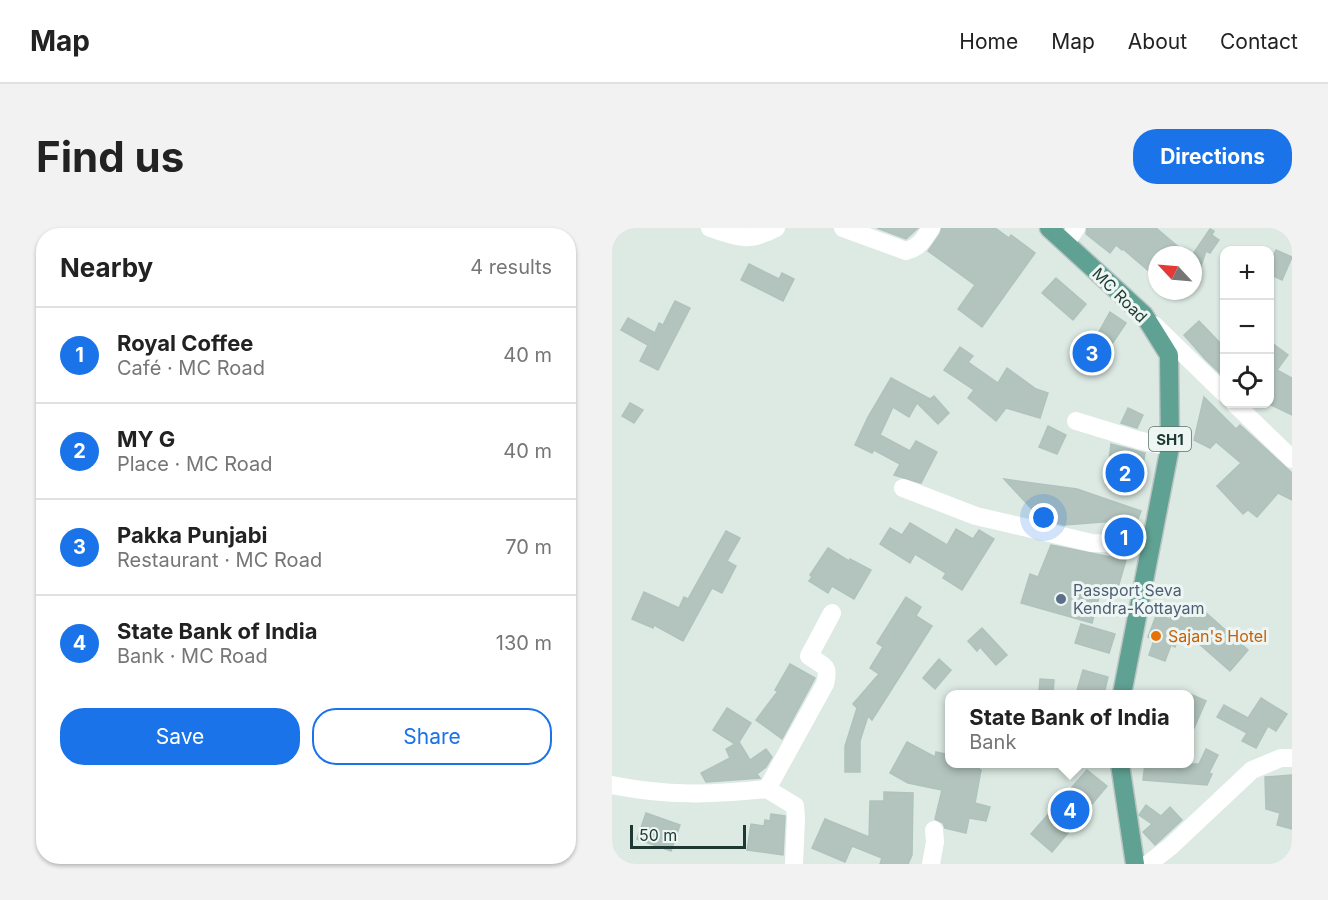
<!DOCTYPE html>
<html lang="en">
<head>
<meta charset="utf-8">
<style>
	body { margin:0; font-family:Inter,sans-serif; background:#f2f2f2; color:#222 }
	.controls { position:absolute; right:18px; top:18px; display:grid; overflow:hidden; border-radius:12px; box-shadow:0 2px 4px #0004 }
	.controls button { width:54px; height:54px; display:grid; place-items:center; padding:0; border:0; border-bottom:2px solid #e0e0e0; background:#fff; color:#222; font:30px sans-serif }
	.compass { position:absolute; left:536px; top:18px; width:54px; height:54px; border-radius:50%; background:#fff; box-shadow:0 2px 4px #0004; rotate:296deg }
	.scale { position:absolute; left:18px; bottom:15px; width:116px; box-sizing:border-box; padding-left:6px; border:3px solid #1e3933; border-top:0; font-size:16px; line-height:21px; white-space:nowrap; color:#1e3933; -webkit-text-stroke:4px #edf6f2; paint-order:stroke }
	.you { position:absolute; left:432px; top:290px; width:21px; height:21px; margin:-15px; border:4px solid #fff; border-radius:50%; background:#1a73e8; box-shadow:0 0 0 9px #1a73e833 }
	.badge { display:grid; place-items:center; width:39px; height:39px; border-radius:50%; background:#1a73e8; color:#fff; font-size:20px; font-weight:700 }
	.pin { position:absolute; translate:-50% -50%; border:3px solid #fff; box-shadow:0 2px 6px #0006 }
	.popup { position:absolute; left:333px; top:462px; width:249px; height:78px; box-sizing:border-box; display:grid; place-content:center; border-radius:12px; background:#fff; filter:drop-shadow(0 2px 4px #0005); font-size:20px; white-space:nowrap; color:#767676 }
	.popup b { font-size:22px; color:#222 }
	.popup::after { content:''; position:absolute; left:50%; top:100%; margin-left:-12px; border:12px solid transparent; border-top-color:#fff }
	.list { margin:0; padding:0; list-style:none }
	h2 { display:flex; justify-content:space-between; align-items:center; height:78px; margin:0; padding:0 24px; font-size:26px }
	h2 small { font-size:20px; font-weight:400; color:#767676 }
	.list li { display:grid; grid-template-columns:39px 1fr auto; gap:18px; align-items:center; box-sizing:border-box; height:96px; padding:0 24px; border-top:2px solid #e0e0e0 }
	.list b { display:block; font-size:22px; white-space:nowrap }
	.list p { margin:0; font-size:20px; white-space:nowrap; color:#767676 }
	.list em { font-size:20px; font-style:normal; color:#767676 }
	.actions { display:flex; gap:12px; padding:18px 24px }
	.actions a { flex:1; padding:14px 0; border:2px solid #1a73e8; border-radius:24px; text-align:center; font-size:21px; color:#1a73e8 }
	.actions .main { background:#1a73e8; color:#fff }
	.icon { flex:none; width:33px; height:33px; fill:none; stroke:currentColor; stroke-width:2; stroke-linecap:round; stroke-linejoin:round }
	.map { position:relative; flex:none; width:680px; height:636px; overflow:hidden; border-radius:24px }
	header { display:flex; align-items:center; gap:36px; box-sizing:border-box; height:84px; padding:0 30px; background:#fff; border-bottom:2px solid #e0e0e0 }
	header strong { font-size:28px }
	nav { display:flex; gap:33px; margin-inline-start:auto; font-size:21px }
	.intro { display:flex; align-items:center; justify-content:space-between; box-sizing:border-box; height:144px; padding:0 36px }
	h1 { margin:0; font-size:42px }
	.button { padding:15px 27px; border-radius:24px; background:#1a73e8; color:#fff; font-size:21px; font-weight:700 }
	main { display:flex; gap:36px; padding:0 36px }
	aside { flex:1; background:#fff; border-radius:24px; box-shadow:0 2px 4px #0004 }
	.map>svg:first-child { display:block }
	.building { fill:#b2c4bd; stroke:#afc3bc; stroke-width:1.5 }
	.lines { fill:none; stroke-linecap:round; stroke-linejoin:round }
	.major-casing { stroke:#bcc4c2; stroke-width:21 }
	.minor { stroke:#fff; stroke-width:18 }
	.major { stroke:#5fa193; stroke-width:18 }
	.service-dot { fill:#5c6f8a; stroke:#edf6f2; stroke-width:2 }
	.food-dot { fill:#e8710a; stroke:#edf6f2; stroke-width:2 }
	.labels { text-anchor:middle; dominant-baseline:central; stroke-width:6; stroke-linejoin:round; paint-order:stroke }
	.shield { fill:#edf6f2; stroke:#5c726c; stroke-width:1.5 }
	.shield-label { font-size:15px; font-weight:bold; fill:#1e3933 }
	.street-label { font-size:16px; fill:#1e3933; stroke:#edf6f2 }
	.service-label { font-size:16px; fill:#4e5e75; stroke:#edf6f2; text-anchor:start }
	.food-label { font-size:16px; fill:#c56008; stroke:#edf6f2; text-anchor:start }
</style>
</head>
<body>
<header>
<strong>Map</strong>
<nav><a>Home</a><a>Map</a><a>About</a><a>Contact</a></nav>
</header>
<div class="intro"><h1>Find us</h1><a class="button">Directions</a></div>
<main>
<aside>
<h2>Nearby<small>4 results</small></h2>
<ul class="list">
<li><span class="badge">1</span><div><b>Royal Coffee</b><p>Café · MC Road</p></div><em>40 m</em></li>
<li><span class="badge">2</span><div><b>MY G</b><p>Place · MC Road</p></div><em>40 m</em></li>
<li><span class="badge">3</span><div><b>Pakka Punjabi</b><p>Restaurant · MC Road</p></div><em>70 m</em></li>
<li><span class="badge">4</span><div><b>State Bank of India</b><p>Bank · MC Road</p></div><em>130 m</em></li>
</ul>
<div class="actions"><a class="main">Save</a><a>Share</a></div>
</aside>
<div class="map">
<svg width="680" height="636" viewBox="0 0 680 636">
	<rect width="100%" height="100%" fill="#ddeae4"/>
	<!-- building -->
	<g class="building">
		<path d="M265 0H306L294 11Z"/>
		<path d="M330 0H383L397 10 399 7 423 25 370 99 346 81 363 57 316 23 328 6Z"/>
		<path d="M475 0H544L576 27H545V50L511 21 510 22 504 17 498 25 474 6Z"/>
		<path d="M598 1 602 3 600 7 607 12 598 25 594 23 583 56H581V26Z"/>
		<path d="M664 22 680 29 670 52 657 46V36Z"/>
		<path d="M137 36 167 51 170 45 182 51 171 73 129 52Z"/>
		<path d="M444 50 474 76 461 92 430 65Z"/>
		<path d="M63 73 78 80 46 142 28 133 36 117 9 102 16 90 43 105 47 95 51 97Z"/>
		<path d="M498 84 514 95 484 140 463 129 471 115 480 116Z"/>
		<path d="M587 93 612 119V149L593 131 572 107Z"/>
		<path d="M657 113 676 127 665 142 680 150V187L657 176Z"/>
		<path d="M348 119 361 128 356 134 386 155 395 140 424 161 436 165 428 190 394 180 384 193 356 170 362 162 332 142Z"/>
		<path d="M279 150 318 171 322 168 337 185 326 196 305 175 297 189 281 179 268 207 298 223 304 213 325 224 309 255 282 247 288 236 262 222 260 225 243 217 256 189Z"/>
		<path d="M592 169 624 201 628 197 680 245V272L666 265 645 289 636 282 631 286 605 258 629 235 604 214 598 220 582 212Z"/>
		<path d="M18 175 31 182 22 195 10 188Z"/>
		<path d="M516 180 531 187 525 200 509 195Z"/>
		<path d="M436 198 454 207 445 226 427 219Z"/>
		<path d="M499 216 533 225 528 255 494 257Z"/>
		<path d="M392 251 465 261 529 283 521 304 501 302 504 293 452 297 429 291Z"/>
		<path d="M298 295 335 317 344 301 361 311 367 302 382 311 350 362 331 350 334 345 303 326 298 335 268 316 278 300 290 307Z"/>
		<path d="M114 303 128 310 115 333 124 338 110 365 100 360 71 413 42 397 41 400 20 391 32 364 67 380 72 369 76 371Z"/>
		<path d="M439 317 514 332 505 363 490 358 480 395 409 375 418 346 426 349Z"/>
		<path d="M216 320 237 333 238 331 259 342 242 371 220 358 216 365 197 353 200 349 198 347Z"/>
		<path d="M294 369 309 379 304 388 320 398 260 492 256 488 248 513V544H233V518L245 480 241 476 267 446 258 440 271 419 265 415Z"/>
		<path d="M583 375 636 422 618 443 570 401 563 419 559 417 553 433 537 427 542 412 536 409 547 380 571 389Z"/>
		<path d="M469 396 503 406 497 425 463 415Z"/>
		<path d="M370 400 395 427 384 437 368 419 365 423 356 413Z"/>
		<path d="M327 431 339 442 323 461 311 450Z"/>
		<path d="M178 436 203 450 170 511 144 492 166 463 163 462Z"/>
		<path d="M471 442 496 449 492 466H464Z"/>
		<path d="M428 451 442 452 441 465 427 464Z"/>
		<path d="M578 466 594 473 578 509Z"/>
		<path d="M649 470 675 486 664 503 656 498 644 520 630 513 635 505 605 489 612 477 636 490Z"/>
		<path d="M115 480 139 495 127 514 138 532 154 521 160 529 154 539 145 546 148 550 94 554 89 545 118 530 114 521 123 516 101 502Z"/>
		<path d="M295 514 323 529 324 524 338 527V536H368L367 542H369L363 575 378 579 374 593 357 590 354 605 333 600 331 595 323 591 330 562 296 555 278 545Z"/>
		<path d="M594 521 606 527 597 545 600 546 595 557 531 552 533 536H587Z"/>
		<path d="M475 542 495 558 440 624 419 606Z"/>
		<path d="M680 547V601L665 597 668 585 654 581 653 549Z"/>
		<path d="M272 564 301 565 300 627 296 636H268L270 630 240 618 233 634 200 620 213 591 257 609 258 573H272Z"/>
		<path d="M534 577 549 588 558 579 570 592 543 617 531 604 540 596 527 587Z"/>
		<path d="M34 585 68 597 59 623 25 611Z"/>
		<path d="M159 586 173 588 171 627 135 622 139 596 152 598 153 592 158 593Z"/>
	</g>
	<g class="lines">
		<defs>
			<g id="major">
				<path d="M437 0 532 87 557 127 558 219 510 466"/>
				<path d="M508 536 523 636"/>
			</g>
		</defs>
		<!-- major casing -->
		<use href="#major" class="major-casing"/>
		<!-- minor -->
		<g class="minor">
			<path d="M98 0C127 9 135 15 164 0"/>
			<path d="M231 0 294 23C307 20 312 11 319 0"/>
			<path d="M454 15 464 0"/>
			<path d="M542 97 612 165"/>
			<path d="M623 176 680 231"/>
			<path d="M464 193 526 212 558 219"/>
			<path d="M291 260 364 288 480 315 538 316"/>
			<path d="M0 557C55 568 100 567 155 561L183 578 184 590 182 636"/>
			<path d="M155 561 213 456C218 437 212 439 197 428L220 385"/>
			<path d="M319 636 323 614 322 602"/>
			<path d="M536 636 558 619 640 542 669 530H680"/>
		</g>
		<!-- major -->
		<use href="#major" class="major"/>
	</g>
	<!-- markers -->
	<circle class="service-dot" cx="449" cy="371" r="6"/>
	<circle class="food-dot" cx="544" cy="408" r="6"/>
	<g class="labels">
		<!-- shield labels -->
		<rect class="shield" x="537" y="199" width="42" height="24" rx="4.5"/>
		<g class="shield-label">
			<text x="558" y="211">SH1</text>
		</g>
		<!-- street labels -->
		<g class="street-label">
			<text transform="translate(508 67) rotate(45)">MC Road</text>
		</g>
		<!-- service labels -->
		<g class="service-label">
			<text x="461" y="362">Passport Seva<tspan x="461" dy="18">Kendra-Kottayam</tspan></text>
		</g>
		<!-- food labels -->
		<g class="food-label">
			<text x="556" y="408">Sajan's Hotel</text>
		</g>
	</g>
</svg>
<div class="controls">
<button>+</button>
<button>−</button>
<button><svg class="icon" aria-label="locate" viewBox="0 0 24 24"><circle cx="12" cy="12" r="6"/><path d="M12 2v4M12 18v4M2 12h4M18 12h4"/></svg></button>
</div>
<svg class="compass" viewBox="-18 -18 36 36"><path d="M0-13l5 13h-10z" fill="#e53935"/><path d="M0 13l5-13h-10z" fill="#767676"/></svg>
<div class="scale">50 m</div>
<div class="you"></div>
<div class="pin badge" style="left:512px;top:309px">1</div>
<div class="pin badge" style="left:513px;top:245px">2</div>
<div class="pin badge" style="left:480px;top:125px">3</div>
<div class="pin badge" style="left:458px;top:582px">4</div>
<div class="popup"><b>State Bank of India</b>Bank</div>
</div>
</main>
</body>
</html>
